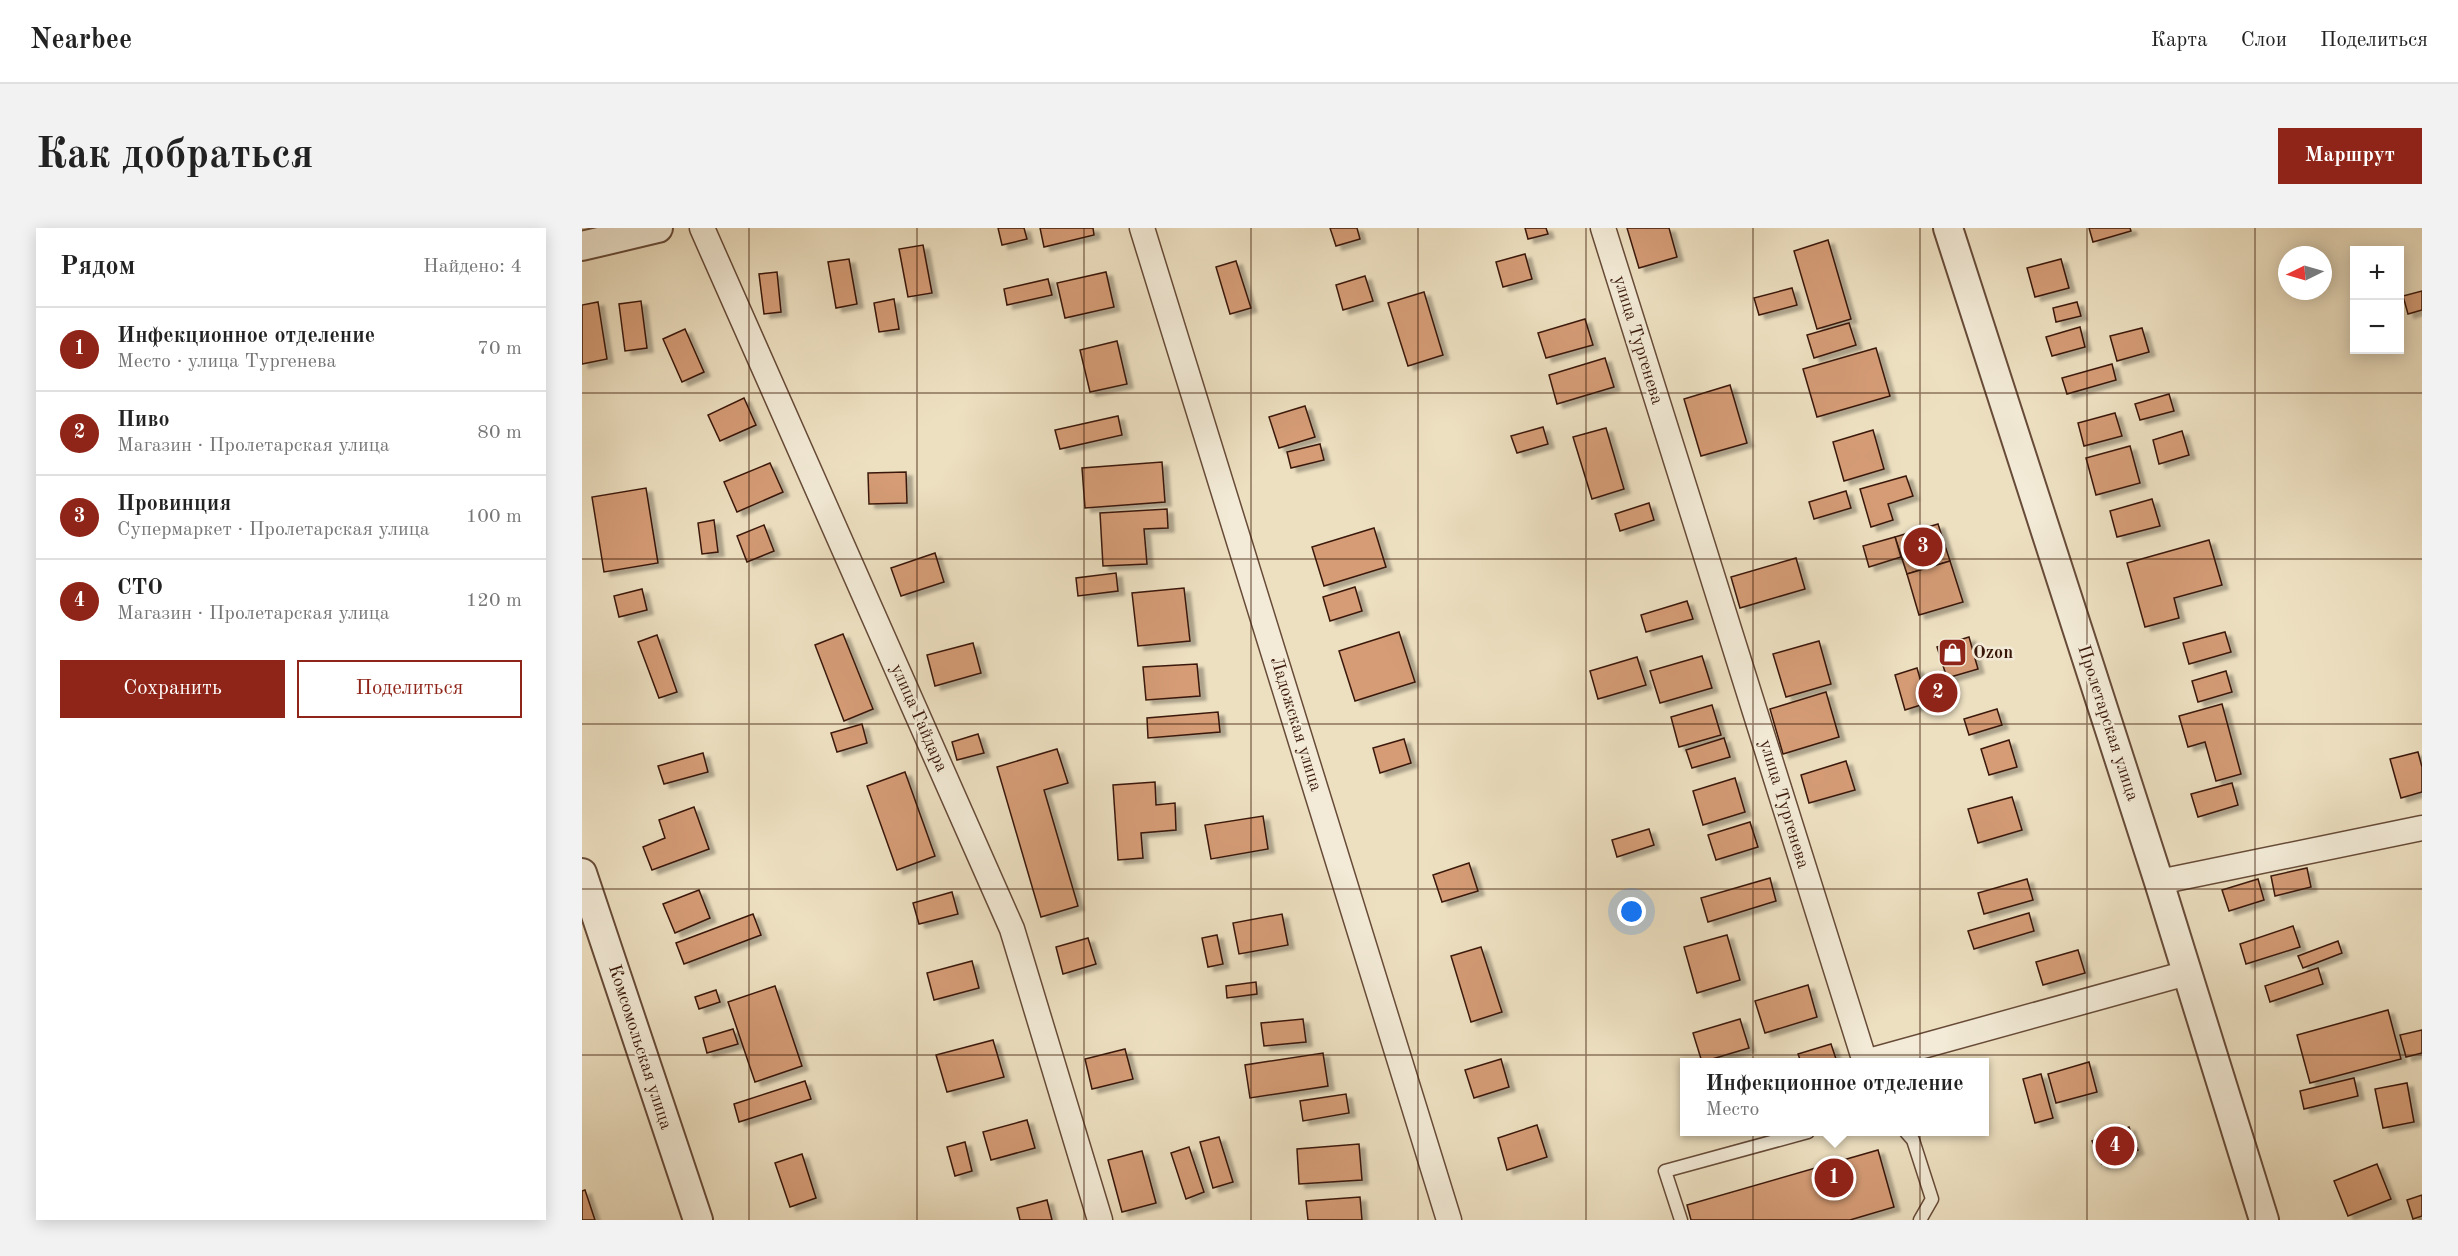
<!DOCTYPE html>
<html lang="ru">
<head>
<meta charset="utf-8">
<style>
	body { margin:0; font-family:"Old Standard TT",serif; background:#f2f2f2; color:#222 }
	.controls { position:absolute; right:18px; top:18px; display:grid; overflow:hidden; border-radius:0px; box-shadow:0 3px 15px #0003 }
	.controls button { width:54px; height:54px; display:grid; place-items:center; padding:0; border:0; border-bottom:2px solid #e0e0e0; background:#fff; color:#222; font:30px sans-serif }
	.compass { position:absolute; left:1696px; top:18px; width:54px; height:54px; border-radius:50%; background:#fff; box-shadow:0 3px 15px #0003; rotate:265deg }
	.you { position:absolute; left:1050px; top:684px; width:21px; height:21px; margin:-15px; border:4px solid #fff; border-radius:50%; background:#1a73e8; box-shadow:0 0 0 9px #1a73e833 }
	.badge { display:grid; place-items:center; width:39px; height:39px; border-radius:50%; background:#8f2418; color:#fff; font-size:20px; font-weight:700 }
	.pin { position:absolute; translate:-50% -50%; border:3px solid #fff; box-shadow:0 2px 6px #0006 }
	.popup { position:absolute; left:1098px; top:830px; width:309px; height:78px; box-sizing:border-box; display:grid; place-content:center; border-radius:0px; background:#fff; filter:drop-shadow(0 2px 4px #0005); font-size:20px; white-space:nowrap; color:#767676 }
	.popup b { font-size:22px; color:#222 }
	.popup::after { content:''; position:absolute; left:50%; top:100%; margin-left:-12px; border:12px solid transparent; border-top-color:#fff }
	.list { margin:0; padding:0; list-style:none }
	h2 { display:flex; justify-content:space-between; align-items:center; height:78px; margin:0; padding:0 24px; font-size:26px }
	h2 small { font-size:20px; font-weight:400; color:#767676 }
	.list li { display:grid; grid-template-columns:39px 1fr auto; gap:18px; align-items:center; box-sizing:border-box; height:84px; padding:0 24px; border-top:2px solid #e0e0e0 }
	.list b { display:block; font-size:22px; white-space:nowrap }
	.list p { margin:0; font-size:20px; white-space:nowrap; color:#767676 }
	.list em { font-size:20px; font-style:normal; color:#767676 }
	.actions { display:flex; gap:12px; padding:18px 24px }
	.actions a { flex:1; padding:14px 0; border:2px solid #8f2418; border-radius:0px; text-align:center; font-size:21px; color:#8f2418 }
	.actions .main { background:#8f2418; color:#fff }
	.map { position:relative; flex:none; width:1840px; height:992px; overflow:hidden; border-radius:0px }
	header { display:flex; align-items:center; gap:36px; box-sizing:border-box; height:84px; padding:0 30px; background:#fff; border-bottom:2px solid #e0e0e0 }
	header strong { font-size:28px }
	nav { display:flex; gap:33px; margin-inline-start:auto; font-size:21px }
	.intro { display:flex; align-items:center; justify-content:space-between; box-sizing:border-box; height:144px; padding:0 36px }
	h1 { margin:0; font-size:42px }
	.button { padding:15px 27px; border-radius:0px; background:#8f2418; color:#fff; font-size:21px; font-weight:700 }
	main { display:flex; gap:36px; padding:0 36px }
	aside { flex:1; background:#fff; border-radius:0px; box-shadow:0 3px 15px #0003 }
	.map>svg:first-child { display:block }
	.building { fill:#d59c76; stroke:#3a190a; stroke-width:1.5; filter:url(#shadow) }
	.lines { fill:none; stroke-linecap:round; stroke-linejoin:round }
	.service-casing { stroke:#674b38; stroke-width:15 }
	.minor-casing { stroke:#674b38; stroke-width:27 }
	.tertiary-casing { stroke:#674b38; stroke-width:32 }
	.service { stroke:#f3ebd7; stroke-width:12 }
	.minor { stroke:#f3ebd7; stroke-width:24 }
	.tertiary { stroke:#f3ebd7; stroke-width:28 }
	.grid { fill:none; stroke:#3a190a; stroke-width:1.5; stroke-opacity:0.55 }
	.labels { text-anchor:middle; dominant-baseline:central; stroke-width:5; stroke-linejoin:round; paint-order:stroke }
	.street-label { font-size:18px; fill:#3a190a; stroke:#f3ebd7 }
	.poi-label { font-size:18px; font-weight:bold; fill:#3a190a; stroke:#f3ebd7; text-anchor:start }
</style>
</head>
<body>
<header>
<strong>Nearbee</strong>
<nav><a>Карта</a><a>Слои</a><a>Поделиться</a></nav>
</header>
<div class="intro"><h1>Как добраться</h1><a class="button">Маршрут</a></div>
<main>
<aside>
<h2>Рядом<small>Найдено: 4</small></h2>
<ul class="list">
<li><span class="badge">1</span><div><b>Инфекционное отделение</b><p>Место · улица Тургенева</p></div><em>70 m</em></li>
<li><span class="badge">2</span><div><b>Пиво</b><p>Магазин · Пролетарская улица</p></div><em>80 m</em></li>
<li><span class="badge">3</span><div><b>Провинция</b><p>Супермаркет · Пролетарская улица</p></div><em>100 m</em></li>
<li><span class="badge">4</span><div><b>СТО</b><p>Магазин · Пролетарская улица</p></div><em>120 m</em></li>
</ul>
<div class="actions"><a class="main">Сохранить</a><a>Поделиться</a></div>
</aside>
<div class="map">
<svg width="1840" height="992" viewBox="0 0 1840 992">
	<defs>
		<filter id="shadow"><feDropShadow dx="6" dy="4" stdDeviation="1.5" flood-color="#0004"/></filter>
	</defs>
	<rect width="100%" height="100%" fill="#ede0c1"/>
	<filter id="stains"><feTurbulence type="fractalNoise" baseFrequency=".00333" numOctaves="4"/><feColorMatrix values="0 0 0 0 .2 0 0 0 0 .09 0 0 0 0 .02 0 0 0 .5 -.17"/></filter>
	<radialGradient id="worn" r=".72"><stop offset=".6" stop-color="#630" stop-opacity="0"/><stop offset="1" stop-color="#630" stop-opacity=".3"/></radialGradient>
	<!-- building -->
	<g class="building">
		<path d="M416 0H442L445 11 420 17Z"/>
		<path d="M458 0H511L512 7 462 19Z"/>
		<path d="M748 0H775L778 11 754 18Z"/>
		<path d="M943 0H964L966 6 946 11Z"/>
		<path d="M1045 0H1087L1095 29 1057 40Z"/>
		<path d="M1507 0H1548L1549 3 1511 14Z"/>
		<path d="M1246 12 1269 91 1235 101 1212 23Z"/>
		<path d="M341 17 350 65 326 69 317 21Z"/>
		<path d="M943 26 950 51 921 59 914 34Z"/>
		<path d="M267 31 275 76 254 80 246 34Z"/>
		<path d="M1479 31 1487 60 1453 69 1445 40Z"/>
		<path d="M654 33 669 80 648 86 634 39Z"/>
		<path d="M195 44 199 84 182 86 177 46Z"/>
		<path d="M524 44 532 79 483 90 475 55Z"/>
		<path d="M783 48 791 73 761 82 754 57Z"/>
		<path d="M466 51 470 67 425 77 422 61Z"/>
		<path d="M1210 60 1215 77 1177 87 1172 70Z"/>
		<path d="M1840 63V82L1826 86 1821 68Z"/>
		<path d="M842 64 861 127 826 138 806 75Z"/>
		<path d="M312 71 317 101 297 104 292 75Z"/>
		<path d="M59 73 65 120 43 123 37 76Z"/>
		<path d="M16 74 25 131 0 136V77Z"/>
		<path d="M1495 74 1499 88 1474 94 1471 80Z"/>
		<path d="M1003 91 1011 117 964 130 956 105Z"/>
		<path d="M1267 95 1274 117 1232 130 1225 107Z"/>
		<path d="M1498 99 1503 119 1470 128 1464 109Z"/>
		<path d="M1560 100 1567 124 1535 133 1528 108Z"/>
		<path d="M103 101 122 144 100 154 81 111Z"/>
		<path d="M535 113 545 156 508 164 498 122Z"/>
		<path d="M1294 120 1308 168 1235 189 1221 141Z"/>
		<path d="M1023 130 1032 159 975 176 967 147Z"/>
		<path d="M1530 136 1534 152 1485 166 1480 150Z"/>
		<path d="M1148 157 1165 215 1119 228 1102 171Z"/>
		<path d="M1587 166 1592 183 1558 192 1553 176Z"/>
		<path d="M162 170 174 197 138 213 126 187Z"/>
		<path d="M723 178 733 209 697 220 687 189Z"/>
		<path d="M1533 185 1540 208 1502 218 1496 195Z"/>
		<path d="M536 188 540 207 478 221 473 202Z"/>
		<path d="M961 199 966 216 935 225 929 208Z"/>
		<path d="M1024 200 1042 261 1010 271 991 209Z"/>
		<path d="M1291 202 1302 241 1262 253 1251 214Z"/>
		<path d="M1600 203 1607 227 1577 236 1571 212Z"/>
		<path d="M738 216 742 232 709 240 705 224Z"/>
		<path d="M1548 218 1558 255 1514 267 1504 230Z"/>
		<path d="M580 234 583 274 503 280 500 240Z"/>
		<path d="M188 235 201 264 155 284 142 254Z"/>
		<path d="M324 244 325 275 287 276 286 245Z"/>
		<path d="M1324 248 1331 268 1306 276 1311 292 1289 299 1278 261Z"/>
		<path d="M64 260 76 335 22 344 10 269Z"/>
		<path d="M1264 263 1269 280 1232 291 1227 274Z"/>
		<path d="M1570 271 1578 298 1535 309 1528 283Z"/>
		<path d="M1067 275 1072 292 1038 303 1033 286Z"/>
		<path d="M585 281 586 300 562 301 565 336 521 338 518 285Z"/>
		<path d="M132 292 136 324 120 326 116 295Z"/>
		<path d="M1356 296 1368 333 1325 346 1313 309Z"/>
		<path d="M182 297 192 323 165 334 155 308Z"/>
		<path d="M792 300 804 339 742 358 730 319Z"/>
		<path d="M1313 309 1319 329 1287 339 1281 318Z"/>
		<path d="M1627 312 1640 357 1592 370 1597 390 1563 399 1545 335Z"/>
		<path d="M353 325 362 354 319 368 309 340Z"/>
		<path d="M1214 330 1223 361 1158 380 1149 349Z"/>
		<path d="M1368 333 1381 374 1337 387 1325 346Z"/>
		<path d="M534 345 536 363 496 368 494 350Z"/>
		<path d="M773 359 780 383 748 393 741 369Z"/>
		<path d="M602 360 608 413 556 418 550 365Z"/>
		<path d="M60 361 65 382 37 389 32 368Z"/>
		<path d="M1105 373 1111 391 1064 404 1059 387Z"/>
		<path d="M817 404 833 454 773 473 757 423Z"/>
		<path d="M1643 404 1649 424 1607 436 1601 415Z"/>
		<path d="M261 406 291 481 262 493 233 417Z"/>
		<path d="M75 407 95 464 77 470 56 414Z"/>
		<path d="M1387 409 1396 441 1365 450 1355 419Z"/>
		<path d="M1237 413 1249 456 1204 469 1191 426Z"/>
		<path d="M391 415 399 445 353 458 345 427Z"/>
		<path d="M1120 428 1130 460 1078 475 1068 443Z"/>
		<path d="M1055 429 1064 457 1016 471 1008 443Z"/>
		<path d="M615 436 618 468 564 472 561 439Z"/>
		<path d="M1335 440 1345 475 1323 482 1313 447Z"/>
		<path d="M1644 443 1650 464 1616 474 1610 453Z"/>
		<path d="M1365 450 1369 469 1345 475 1340 456Z"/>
		<path d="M1244 464 1257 509 1201 526 1188 481Z"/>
		<path d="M1640 476 1659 546 1634 553 1623 514 1606 519 1597 488Z"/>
		<path d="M1130 477 1139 507 1097 519 1089 489Z"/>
		<path d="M1415 481 1420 497 1387 507 1382 491Z"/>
		<path d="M636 484 638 504 566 510 565 490Z"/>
		<path d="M280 496 285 515 255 524 249 505Z"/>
		<path d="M396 506 402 525 375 532 370 514Z"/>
		<path d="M1142 510 1148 529 1110 540 1104 522Z"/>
		<path d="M822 511 829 535 798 545 791 520Z"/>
		<path d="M1427 512 1435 539 1407 547 1399 521Z"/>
		<path d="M475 521 486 555 462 562 496 678 459 689 415 539Z"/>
		<path d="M1836 524 1840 539V564L1819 570 1808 531Z"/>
		<path d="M121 525 126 544 82 556 76 538Z"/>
		<path d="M1264 533 1273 562 1227 575 1219 547Z"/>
		<path d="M323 544 353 628 315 642 285 558Z"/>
		<path d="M1153 550 1163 584 1121 597 1111 563Z"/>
		<path d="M573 554 574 577 593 575 594 602 559 605 561 630 536 632 531 557Z"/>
		<path d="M1650 555 1656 577 1616 589 1609 566Z"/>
		<path d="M1430 569 1440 602 1396 615 1386 581Z"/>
		<path d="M112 579 127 621 70 642 61 619 83 610 77 592Z"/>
		<path d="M681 588 686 621 629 631 623 597Z"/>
		<path d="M1168 594 1176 619 1134 632 1126 607Z"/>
		<path d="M1067 601 1072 617 1035 629 1030 612Z"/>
		<path d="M887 635 896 663 860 674 851 647Z"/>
		<path d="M1725 640 1729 659 1693 668 1689 648Z"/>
		<path d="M1188 650 1194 673 1126 694 1119 670Z"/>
		<path d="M1445 651 1451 672 1402 686 1396 665Z"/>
		<path d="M1676 651 1682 672 1647 683 1640 662Z"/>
		<path d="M117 662 128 690 93 705 81 676Z"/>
		<path d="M370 664 376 686 337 696 331 675Z"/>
		<path d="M1447 685 1452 703 1392 721 1386 703Z"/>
		<path d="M171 686 179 707 102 736 94 715Z"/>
		<path d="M700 686 706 717 657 726 651 695Z"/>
		<path d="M1711 698 1718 719 1664 736 1658 716Z"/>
		<path d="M635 707 641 736 626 739 620 710Z"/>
		<path d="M1145 707 1158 752 1115 765 1102 719Z"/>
		<path d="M506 710 514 736 481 746 474 719Z"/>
		<path d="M1756 713 1760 725 1721 740 1716 728Z"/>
		<path d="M899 719 920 784 889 794 869 728Z"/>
		<path d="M1496 722 1503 745 1461 757 1454 734Z"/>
		<path d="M390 733 397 760 352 772 345 745Z"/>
		<path d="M1736 740 1741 756 1688 774 1683 758Z"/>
		<path d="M674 754 675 766 645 770 644 758Z"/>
		<path d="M1226 757 1235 789 1183 805 1173 773Z"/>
		<path d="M193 758 220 838 173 854 146 774Z"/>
		<path d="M134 762 138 774 117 781 113 769Z"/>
		<path d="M1806 782 1819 831 1728 855 1715 807Z"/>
		<path d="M721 791 724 814 682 818 679 795Z"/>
		<path d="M1158 791 1167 820 1120 834 1111 805Z"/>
		<path d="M151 801 156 816 125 825 121 810Z"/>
		<path d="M1840 802V825L1824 829 1818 807Z"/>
		<path d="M411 812 422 849 365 864 354 827Z"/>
		<path d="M1249 816 1255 834H1219L1216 826Z"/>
		<path d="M543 821 551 851 510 861 503 831Z"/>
		<path d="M741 825 746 858 668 870 663 837Z"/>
		<path d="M919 831 927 859 892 870 883 842Z"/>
		<path d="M1507 834 1515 864 1474 875 1466 846Z"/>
		<path d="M1459 846 1471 890 1453 895 1441 851Z"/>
		<path d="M1772 850 1776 868 1722 881 1718 863Z"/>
		<path d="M223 853 229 871 157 894 152 876Z"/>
		<path d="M1825 855 1832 894 1801 900 1793 861Z"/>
		<path d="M764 866 767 885 721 893 718 873Z"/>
		<path d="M445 892 453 920 409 932 401 904Z"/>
		<path d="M955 897 965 929 925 942 916 910Z"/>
		<path d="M1547 899 1556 922 1520 936 1510 913Z"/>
		<path d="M637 909 651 954 631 960 618 914Z"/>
		<path d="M383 914 390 943 373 948 365 919Z"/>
		<path d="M777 916 780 952 717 956 715 921Z"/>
		<path d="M607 919 622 964 604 971 589 925Z"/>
		<path d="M1296 922 1312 979 1268 992H1109L1105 977Z"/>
		<path d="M560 923 574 975 540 984 526 932Z"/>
		<path d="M220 926 234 970 208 979 193 935Z"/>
		<path d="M1795 936 1809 971 1766 988 1752 953Z"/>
		<path d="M3 962 13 992H0V963Z"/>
		<path d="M1840 967V988L1831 991 1825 972Z"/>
		<path d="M778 969 780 992H726L724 973Z"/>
		<path d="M465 972 470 992H438L435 980Z"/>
	</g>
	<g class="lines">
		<defs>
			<g id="service">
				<path d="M1324 904 1331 912 1350 971 1338 992"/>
				<path d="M1099 992 1083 943 1226 904"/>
			</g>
			<g id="minor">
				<path d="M120 0 430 701 518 992"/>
				<path d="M560 0 867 992"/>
				<path d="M1021 0 1283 834 1605 745"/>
				<path d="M1577 654 1840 600"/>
			</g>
			<g id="tertiary">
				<path d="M1366 0 1577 654 1682 992"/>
				<path d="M0 18 76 0"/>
				<path d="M0 645 116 992"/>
			</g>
		</defs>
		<!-- service casing -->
		<use href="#service" class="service-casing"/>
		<!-- minor casing -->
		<use href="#minor" class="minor-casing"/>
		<!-- tertiary casing -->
		<use href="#tertiary" class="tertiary-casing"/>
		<!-- service -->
		<use href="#service" class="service"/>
		<!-- minor -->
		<use href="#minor" class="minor"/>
		<!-- tertiary -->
		<use href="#tertiary" class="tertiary"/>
	</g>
	<!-- grid -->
	<path class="grid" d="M167 0V992M335 0V992M502 0V992M669 0V992M836 0V992M1004 0V992M1171 0V992M1338 0V992M1505 0V992M1673 0V992M0 165H1840M0 331H1840M0 496H1840M0 661H1840M0 827H1840"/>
	<!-- icons -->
	<defs>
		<symbol id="shop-square" viewBox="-11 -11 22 22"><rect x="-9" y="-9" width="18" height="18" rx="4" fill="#8f2418" stroke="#f3ebd7"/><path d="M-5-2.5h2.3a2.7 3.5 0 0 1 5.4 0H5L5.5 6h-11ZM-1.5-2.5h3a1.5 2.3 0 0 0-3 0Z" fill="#fff"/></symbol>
	</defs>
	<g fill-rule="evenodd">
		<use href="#shop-square" x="1354" y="408" width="33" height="33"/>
	</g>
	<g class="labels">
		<!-- street labels -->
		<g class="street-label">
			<text transform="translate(1056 112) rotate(73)">улица Тургенева</text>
			<text transform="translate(337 490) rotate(66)">улица Гайдара</text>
			<text transform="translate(1526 495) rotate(72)">Пролетарская улица</text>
			<text transform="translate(714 496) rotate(73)">Ладожская улица</text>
			<text transform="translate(1202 576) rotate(73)">улица Тургенева</text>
			<text transform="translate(58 819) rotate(72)">Комсомольская улица</text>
		</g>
		<!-- poi labels -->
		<g class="poi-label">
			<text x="1391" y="425">Ozon</text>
		</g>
	</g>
	<rect width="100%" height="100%" filter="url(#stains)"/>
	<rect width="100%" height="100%" fill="url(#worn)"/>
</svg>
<div class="controls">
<button>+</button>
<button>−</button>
</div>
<svg class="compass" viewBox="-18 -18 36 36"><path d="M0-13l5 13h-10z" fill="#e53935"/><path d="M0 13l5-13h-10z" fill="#767676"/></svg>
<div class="you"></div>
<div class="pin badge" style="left:1252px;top:950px">1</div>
<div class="popup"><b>Инфекционное отделение</b>Место</div>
<div class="pin badge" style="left:1356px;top:465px">2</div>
<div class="pin badge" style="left:1341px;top:319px">3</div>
<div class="pin badge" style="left:1533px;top:918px">4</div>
</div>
</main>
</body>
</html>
